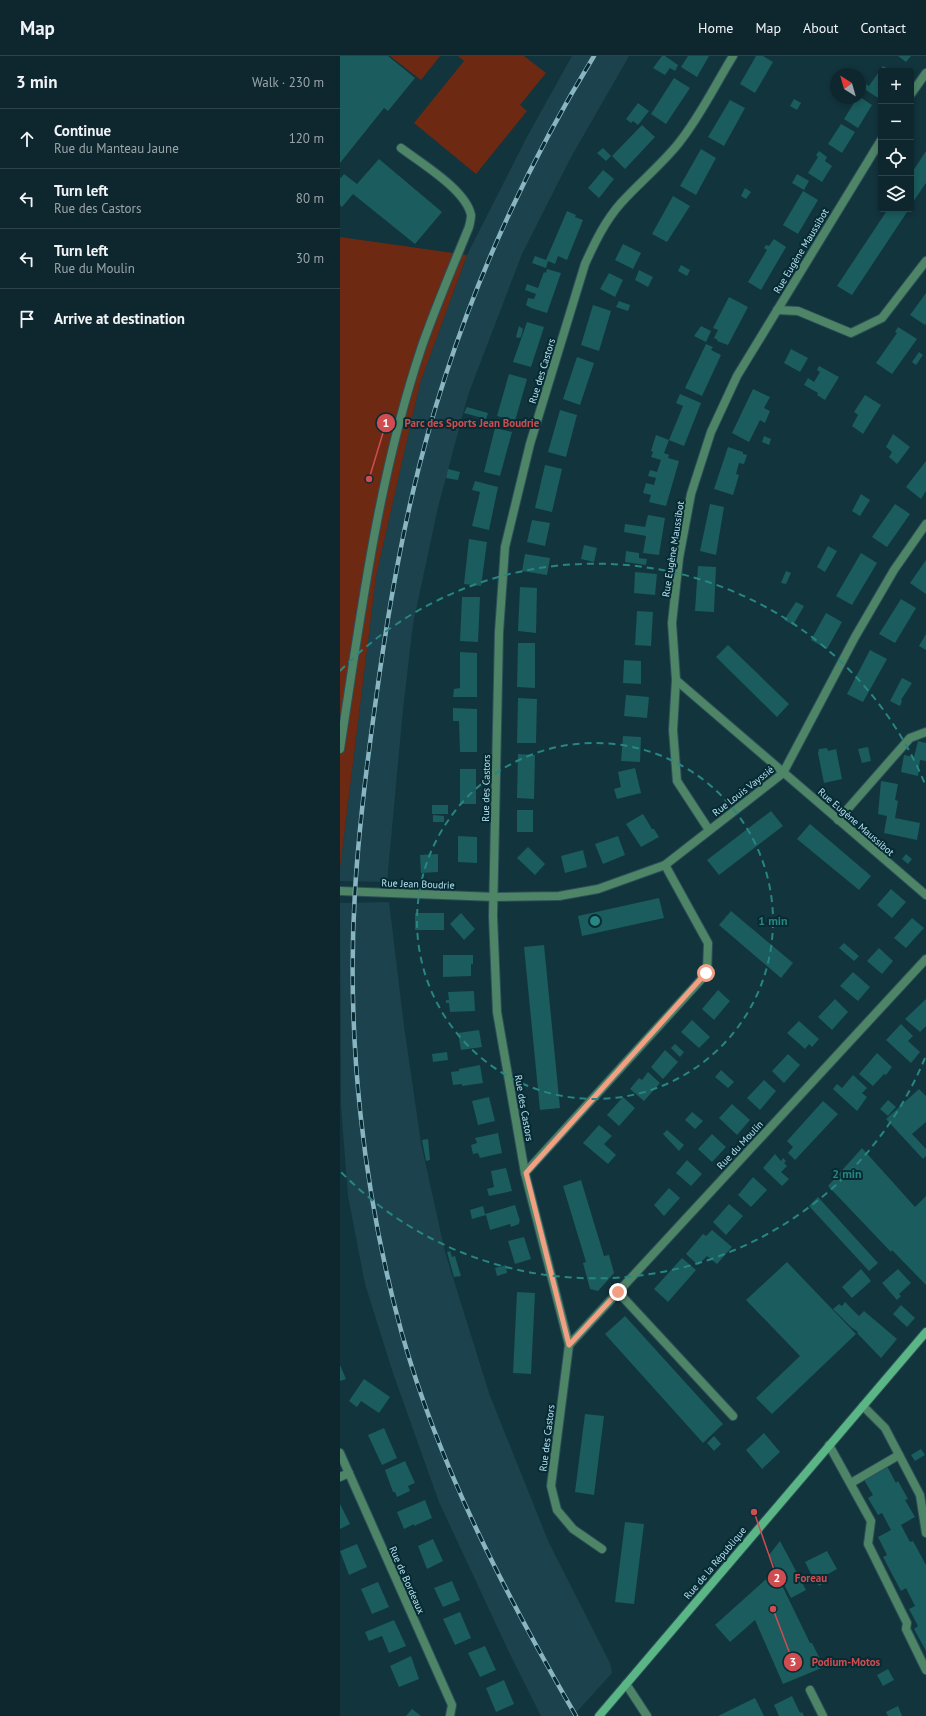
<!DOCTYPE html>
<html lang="en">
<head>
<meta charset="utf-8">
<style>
	body { margin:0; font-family:"PT Sans",sans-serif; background:#1c333a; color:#f1f3f6 }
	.controls { position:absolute; right:12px; top:12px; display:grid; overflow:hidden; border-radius:4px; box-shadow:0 2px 6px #0003 }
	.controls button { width:36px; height:36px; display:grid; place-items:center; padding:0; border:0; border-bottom:1px solid #2e444a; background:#0e272e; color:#f1f3f6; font:20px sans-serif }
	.compass { position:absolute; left:490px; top:12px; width:36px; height:36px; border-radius:50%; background:#0e272e; box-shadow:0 2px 6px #0003; rotate:323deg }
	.stop { position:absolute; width:12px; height:12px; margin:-9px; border:3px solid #f39f84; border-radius:50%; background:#fff }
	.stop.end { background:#f39f84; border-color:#fff; box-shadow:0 1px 4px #0008 }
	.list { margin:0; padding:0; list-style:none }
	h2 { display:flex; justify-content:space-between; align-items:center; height:52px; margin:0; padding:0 16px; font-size:17px }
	h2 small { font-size:13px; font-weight:400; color:#9ba5aa }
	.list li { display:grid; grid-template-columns:26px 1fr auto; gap:12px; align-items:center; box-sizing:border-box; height:60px; padding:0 16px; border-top:1px solid #2e444a }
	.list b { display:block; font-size:15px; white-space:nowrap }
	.list p { margin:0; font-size:13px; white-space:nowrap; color:#9ba5aa }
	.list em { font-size:13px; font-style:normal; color:#9ba5aa }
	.icon { flex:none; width:22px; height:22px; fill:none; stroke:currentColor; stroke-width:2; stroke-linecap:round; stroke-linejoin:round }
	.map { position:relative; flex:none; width:586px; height:1660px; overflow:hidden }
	header { display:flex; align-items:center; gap:24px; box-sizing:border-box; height:56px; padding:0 20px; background:#0e272e; border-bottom:1px solid #2e444a }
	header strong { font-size:19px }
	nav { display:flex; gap:22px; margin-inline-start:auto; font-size:14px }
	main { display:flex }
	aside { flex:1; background:#0e272e }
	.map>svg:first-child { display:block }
	.built { fill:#1c434d }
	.green { fill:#6e2912 }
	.building { fill:#1b5c5e }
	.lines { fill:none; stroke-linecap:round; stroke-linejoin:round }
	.lane-casing { stroke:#2c505a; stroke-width:10 }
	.street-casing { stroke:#2c505a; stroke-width:10 }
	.secondary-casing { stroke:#2c505a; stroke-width:10 }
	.lane { stroke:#4f8567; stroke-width:8 }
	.street { stroke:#4f8567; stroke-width:8 }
	.secondary { stroke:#5bb685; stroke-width:8 }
	.rail-casing { stroke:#89b4c1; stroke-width:4.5 }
	.rail { stroke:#072a33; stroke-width:3; stroke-dasharray:9; stroke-linecap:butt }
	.route { stroke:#f39f84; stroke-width:5 }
	.ring { fill:none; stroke:#288682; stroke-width:2; stroke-dasharray:7 5 }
	.labels { text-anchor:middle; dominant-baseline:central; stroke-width:4; stroke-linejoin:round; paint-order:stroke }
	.street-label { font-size:10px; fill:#b3e2f0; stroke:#072a33 }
	.centre { fill:#288682; stroke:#072a33; stroke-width:2 }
	.ring-label { font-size:12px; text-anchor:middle; font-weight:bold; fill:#288682; stroke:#072a33; stroke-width:4; stroke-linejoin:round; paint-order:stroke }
	.leader { fill:none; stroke:#cf4d50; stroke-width:1.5 }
	.callout-dot { fill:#cf4d50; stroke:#072a33; stroke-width:1.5 }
	.mark-label { font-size:12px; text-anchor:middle; font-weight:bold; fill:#fff }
	.callout-label { font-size:11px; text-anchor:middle; font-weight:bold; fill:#cf4d50; stroke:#072a33; stroke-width:4; stroke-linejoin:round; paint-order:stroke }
</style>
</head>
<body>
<header>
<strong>Map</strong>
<nav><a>Home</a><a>Map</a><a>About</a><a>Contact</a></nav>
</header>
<main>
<aside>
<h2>3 min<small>Walk · 230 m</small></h2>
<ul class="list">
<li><svg class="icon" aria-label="ahead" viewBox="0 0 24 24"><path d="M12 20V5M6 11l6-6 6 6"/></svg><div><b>Continue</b><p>Rue du Manteau Jaune</p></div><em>120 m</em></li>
<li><svg class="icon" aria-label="left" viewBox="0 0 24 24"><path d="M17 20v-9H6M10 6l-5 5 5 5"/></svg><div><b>Turn left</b><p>Rue des Castors</p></div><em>80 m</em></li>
<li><svg class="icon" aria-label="left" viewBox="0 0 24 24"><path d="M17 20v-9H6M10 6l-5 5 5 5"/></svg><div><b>Turn left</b><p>Rue du Moulin</p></div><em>30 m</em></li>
<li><svg class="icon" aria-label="arrive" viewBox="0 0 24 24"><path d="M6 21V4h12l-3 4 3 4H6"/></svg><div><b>Arrive at destination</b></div></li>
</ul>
</aside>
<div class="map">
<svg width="586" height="1660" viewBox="0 0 586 1660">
	<rect width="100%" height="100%" fill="#12343d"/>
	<!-- built -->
	<g class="built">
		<path d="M232 0H289L230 103 182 198 128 339 98 451 73 568 63 653 47 826 0 825V812L36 520 80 327 127 199 188 79Z"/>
		<path d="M49 846 64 970 81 1087 105 1196 150 1340 209 1487 270 1607 272 1617 233 1660H201L168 1594 99 1446 53 1317 25 1228 8 1140 1 1049 0 847Z"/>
	</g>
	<!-- green -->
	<g class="green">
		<path d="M50 0H100L81 24Z"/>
		<path d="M118 0H184L206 17 180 49 187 55 136 118 74 67 124 5Z"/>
		<path d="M0 181 127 199 80 327 36 520 0 812Z"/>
	</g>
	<!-- building -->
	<g class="building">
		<path d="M0 0H48L75 22 48 55 44 52 0 107Z"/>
		<path d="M322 0H325L338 9 335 15 330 12 325 19 313 12Z"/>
		<path d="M348 0H369L357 21 341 11Z"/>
		<path d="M416 0H423L433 6 415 37 400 28Z"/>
		<path d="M558 0H571L566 6Z"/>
		<path d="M543 10 552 15H541L540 43 521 31 524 27 529 30Z"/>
		<path d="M334 22 350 32 326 68 311 58Z"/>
		<path d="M520 41 532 49 518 72 504 63 517 42Z"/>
		<path d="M454 43 461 47 457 54 450 50Z"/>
		<path d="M390 44 405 52 384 90 368 81Z"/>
		<path d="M298 47 309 55 298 69 293 65 291 67 286 63Z"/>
		<path d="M501 68 515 76 502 97 488 88Z"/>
		<path d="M302 69 315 81 285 113 272 100Z"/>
		<path d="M263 92 271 100 266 105 257 97Z"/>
		<path d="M361 93 376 102 356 139 340 130Z"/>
		<path d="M479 95 487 101 485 105 492 110 482 126 468 117 478 101 476 99Z"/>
		<path d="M586 95V127L571 149V118Z"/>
		<path d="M39 103 102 156 75 188 13 138 2 151 0 149V121L1 122 4 118 17 128Z"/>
		<path d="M263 114 274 123 259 142 248 132Z"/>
		<path d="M457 118 469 125 464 134 452 127Z"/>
		<path d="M405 132 411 136 406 143 401 140Z"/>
		<path d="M463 135 478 144 458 178 443 169Z"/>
		<path d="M333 140 350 150 327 186 312 178Z"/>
		<path d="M548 153H569L512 239 497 230Z"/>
		<path d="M227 155 236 159 235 161 243 164 227 204 218 200 215 208 208 205 206 212 192 207 195 200 206 204Z"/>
		<path d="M434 183 446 191 421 234 408 226 427 194 424 192 426 189 429 190Z"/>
		<path d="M283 188 301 197 293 213 275 204Z"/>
		<path d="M341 209 350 214 347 220 338 215Z"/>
		<path d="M207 213 221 217 207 257 191 252 186 249 188 242 194 243 196 238 185 234 187 228 198 232 204 216 206 217Z"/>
		<path d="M299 214 313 221 308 231 295 224Z"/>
		<path d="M269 217 283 224 275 241 260 233Z"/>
		<path d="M586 237V267L585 269 570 259Z"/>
		<path d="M389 241 408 251 388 289 377 285 378 284 374 282 378 274 373 272Z"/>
		<path d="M279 245 290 249 288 255 276 251Z"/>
		<path d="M253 249 271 255 259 295 241 289Z"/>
		<path d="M187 266 204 271 191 311 173 306Z"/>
		<path d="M179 270 183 273 181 281 178 282 176 281Z"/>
		<path d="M361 270 371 275 366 286 354 280Z"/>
		<path d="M558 271 577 283 552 318 536 307 557 277 555 276Z"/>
		<path d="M366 288 373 291 371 294 381 299 362 340 345 332Z"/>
		<path d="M451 293 468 302 460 316 444 307Z"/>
		<path d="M579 296 583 299 576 309 572 306Z"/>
		<path d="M237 301 254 307 240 349 223 343Z"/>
		<path d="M479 310 499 321 485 344 477 339 478 337 464 329 468 322 474 326 480 316 477 314Z"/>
		<path d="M169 318 187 323 175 365 157 360Z"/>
		<path d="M413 333 430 341 424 352 430 355 425 367 420 364 409 386 392 377Z"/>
		<path d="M340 338 361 347 344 390 329 384 343 350 336 347Z"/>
		<path d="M525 339 541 349 523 378 512 370 518 359 514 356Z"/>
		<path d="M127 351 148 357 146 363 124 357Z"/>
		<path d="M220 354 237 359 226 401 208 396Z"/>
		<path d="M155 372 172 376 160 420 144 416Z"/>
		<path d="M553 378 570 391 557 408 549 401 552 396 546 391Z"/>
		<path d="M316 379 329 384 324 397 329 399 328 402 339 405 326 450 309 446 311 439 303 437 306 427 314 429 316 422 308 420 310 414 317 416 321 404 311 401 313 396 311 395Z"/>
		<path d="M424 380 431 383 429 389 422 386Z"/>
		<path d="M388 391 403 396V398L407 399 404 408 399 407 396 418 399 419 393 439 374 433Z"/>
		<path d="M586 405V435L581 443 566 431Z"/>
		<path d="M205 409 222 413 212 456 195 452Z"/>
		<path d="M108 413 120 416 118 424 106 422Z"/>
		<path d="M135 425 158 431 149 474 132 470 140 436 132 434Z"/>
		<path d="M521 438 530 444 520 460 512 455Z"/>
		<path d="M370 448 384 451 376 499 360 495Z"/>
		<path d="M555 448 570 458 547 491 532 481Z"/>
		<path d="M308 459 325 462 319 499 303 497 306 480 284 476 285 468 305 471Z"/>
		<path d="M192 464 210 467 205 490 187 486Z"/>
		<path d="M129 483 147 486 141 530 124 528Z"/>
		<path d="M244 489 257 492 254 506 241 503Z"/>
		<path d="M488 490 497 495 485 516 477 511Z"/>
		<path d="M286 495 299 497V502L307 503 306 509 285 506Z"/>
		<path d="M521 497 537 507 512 549 496 540Z"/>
		<path d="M185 498 210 502 207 519 182 515Z"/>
		<path d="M586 504V538L570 527Z"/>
		<path d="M358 510 376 511 374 556 355 555Z"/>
		<path d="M446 515 451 517 446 528 441 527Z"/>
		<path d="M295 516 317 518 315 539 294 537Z"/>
		<path d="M180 531 197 532 196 577 178 575Z"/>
		<path d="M122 541H140L138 586 120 585Z"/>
		<path d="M561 543 576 552 555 587 539 578Z"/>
		<path d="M456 546 464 550 453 569 444 564Z"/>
		<path d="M297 555 313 556 311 590 295 589Z"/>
		<path d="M486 557 502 566 487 593 471 584Z"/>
		<path d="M586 578V594L579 590Z"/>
		<path d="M178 587H195V632L177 631Z"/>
		<path d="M388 589 449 648 437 661 376 601Z"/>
		<path d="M530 594 547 603 523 646 507 638Z"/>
		<path d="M120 596 137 597V641H113L114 633 120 632Z"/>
		<path d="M284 604 301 605V628L283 627Z"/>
		<path d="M562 622 572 627 561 644 562 645 560 650 550 645Z"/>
		<path d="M286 639 309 641 307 662 284 660Z"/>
		<path d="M178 642 197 643 196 687H177Z"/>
		<path d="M113 652 137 653V696H120L119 665H113Z"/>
		<path d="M283 680 301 681 300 706 281 705Z"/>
		<path d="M578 685 586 687V705L580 704 578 720 561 716 564 699 574 701Z"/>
		<path d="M528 691 531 705 522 707 518 693Z"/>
		<path d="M487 692 488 695 496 693 502 723 484 727 478 697 479 693Z"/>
		<path d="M178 698 195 699 194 743 177 742Z"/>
		<path d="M295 712 301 737 277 743 274 733 281 731 278 716Z"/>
		<rect x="120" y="713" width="16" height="35"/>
		<path d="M541 725 558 728 555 744 558 745 555 762 580 767 577 784 544 777 547 760 538 758Z"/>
		<rect x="92" y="749" width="16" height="9"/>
		<rect x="177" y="754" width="16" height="22"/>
		<path d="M431 755 443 770 379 819 367 804Z"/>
		<path d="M303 758 312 773H314L319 781 301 791 286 768Z"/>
		<path d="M93 759 104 760V766H93Z"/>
		<path d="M470 768 531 820 519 834 457 783Z"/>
		<path d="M118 780 137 781V807L118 806Z"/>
		<path d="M278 780 285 799 263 808 255 788Z"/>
		<path d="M188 791 205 808 195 819 177 802Z"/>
		<path d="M243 794 247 811 225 817 221 800Z"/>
		<path d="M98 798V816L81 817 80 799Z"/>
		<path d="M566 798 572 803 568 808 562 803Z"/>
		<path d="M551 833 566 846 552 862 537 849Z"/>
		<path d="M319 842 324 862 242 880 238 860Z"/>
		<path d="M391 855 453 907 441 922 379 869Z"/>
		<rect x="75" y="857" width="29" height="17"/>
		<path d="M121 857 135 873 124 884 110 868Z"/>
		<path d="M572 862 584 872 566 892 554 882Z"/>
		<path d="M504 887 519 900 514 905 499 892Z"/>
		<path d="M204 889 220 1052 200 1054 184 891Z"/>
		<path d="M539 892 553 905 542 918 527 905Z"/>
		<path d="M103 899H133V908H131V920L103 921Z"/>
		<path d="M513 916 530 931 518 945 500 930Z"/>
		<path d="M378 934 390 945 374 964 362 953Z"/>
		<path d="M134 935 135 955 110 956 109 947H106V944H109L108 936Z"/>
		<path d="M495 943 508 956 492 974 478 961Z"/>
		<path d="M586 943V970L580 976 565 963Z"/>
		<path d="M352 964 370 981 359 992 341 976Z"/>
		<path d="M459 965 479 983 472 991 469 988 465 993 447 977Z"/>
		<path d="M561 968 573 980 568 985 580 996 571 1007 546 984Z"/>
		<path d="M139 974 142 991 121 994 118 977Z"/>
		<path d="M335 988 344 996 340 1001 331 992Z"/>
		<path d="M325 994 338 1006 323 1023 311 1011Z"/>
		<path d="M107 996 108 1004 93 1006 92 998Z"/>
		<path d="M537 997 552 1011 546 1019 544 1018 533 1030 519 1018Z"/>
		<path d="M448 998 460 1009 444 1027 432 1015Z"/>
		<path d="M140 1009 143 1027 122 1030V1028L113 1029 111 1016 119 1015V1013Z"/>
		<path d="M381 1014 394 1026 388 1032 375 1021Z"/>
		<path d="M308 1016 320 1027 304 1045 290 1033 299 1022 302 1024Z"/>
		<path d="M513 1019 527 1032 522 1037 527 1041 517 1055 493 1033 497 1028 502 1032Z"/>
		<path d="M424 1024 436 1035 420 1054 407 1042Z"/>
		<path d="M579 1033 586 1040V1066L572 1078 586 1093V1100L583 1103 546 1063Z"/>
		<path d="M149 1041 155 1065 138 1069 132 1045Z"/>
		<path d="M283 1041 295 1052 279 1070 267 1059Z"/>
		<path d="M548 1044 556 1051 548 1060 540 1053Z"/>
		<path d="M483 1045 498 1058 455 1104 448 1097 453 1091 447 1085Z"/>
		<path d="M392 1048 410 1064 397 1079 379 1062Z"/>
		<path d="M352 1056 363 1065 355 1073 345 1064Z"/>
		<path d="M259 1069 272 1080 264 1088 276 1099 268 1108 243 1087Z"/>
		<path d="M327 1074 344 1089 339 1095 323 1078Z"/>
		<path d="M158 1077 162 1097 140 1102 138 1097 133 1098 131 1089 137 1087 135 1082Z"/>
		<path d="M372 1078 386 1091 372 1106 358 1093Z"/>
		<path d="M88 1083 90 1104 86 1105 82 1084Z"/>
		<path d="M522 1092 575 1151 586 1140V1229L552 1194 551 1196 488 1130Z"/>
		<path d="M435 1098 441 1105 443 1102 446 1105 444 1107 447 1110 441 1116 449 1123 442 1130 423 1112Z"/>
		<path d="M347 1104 362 1118 351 1130 336 1117Z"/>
		<path d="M166 1112 172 1135 149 1140 147 1133 154 1131 151 1115Z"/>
		<path d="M413 1121 427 1134 411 1151 398 1139Z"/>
		<path d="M241 1124 264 1200 269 1199 274 1217 258 1235 250 1233 243 1207 246 1206 223 1130Z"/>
		<path d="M329 1132 340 1142 324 1160 314 1149Z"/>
		<path d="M478 1141 538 1207 529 1215 469 1150Z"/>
		<path d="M389 1148 403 1160 386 1179 373 1166Z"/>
		<path d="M175 1149 180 1165 179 1166V1168L171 1171 170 1168 150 1174 146 1159 132 1163 130 1154 143 1150 145 1158Z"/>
		<path d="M372 1174 392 1191 377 1208 367 1200 358 1209 346 1198 363 1178 366 1180Z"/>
		<path d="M184 1181 191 1203 175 1208 168 1185Z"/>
		<path d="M110 1195 112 1201 115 1200 121 1220 114 1221 107 1196Z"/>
		<path d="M342 1202 356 1214 328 1246 314 1233Z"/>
		<path d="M447 1206 516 1278 432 1358 416 1342 460 1300 406 1244Z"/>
		<path d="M166 1209 167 1217 157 1220 155 1212Z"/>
		<path d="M521 1213 531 1225 512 1242 502 1231Z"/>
		<path d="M558 1213 571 1227 559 1238 561 1240 557 1244 542 1227Z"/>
		<path d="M177 1236 195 1237 191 1318 173 1317Z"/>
		<path d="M505 1246 519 1260 524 1255 557 1283 541 1302 517 1277 518 1276 511 1271 493 1253 499 1248 502 1250Z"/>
		<path d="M561 1249 575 1262 567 1271 553 1258Z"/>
		<path d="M285 1260 383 1368 363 1387 265 1278Z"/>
		<path d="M0 1309 6 1323 0 1325Z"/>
		<path d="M24 1323 50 1341 39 1357 21 1345 17 1351 9 1345Z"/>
		<path d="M245 1358 264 1360 254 1439 235 1436Z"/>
		<path d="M44 1372 57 1402 42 1409 28 1379Z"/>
		<path d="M424 1377 440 1396 422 1413 406 1394Z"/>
		<path d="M374 1380 381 1388 374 1395 367 1387Z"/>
		<path d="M581 1393 585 1399 575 1405 571 1399Z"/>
		<path d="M65 1405 75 1427 68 1430 70 1435 57 1441 55 1436H53L45 1414Z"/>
		<path d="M547 1410 556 1427 558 1425 568 1443 565 1444 575 1461 561 1469 570 1486 573 1485 586 1509V1595L574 1573 578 1570 569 1553 575 1550 566 1532 561 1535 543 1501 547 1499 538 1481 551 1474 542 1457 538 1459 528 1442 533 1439 523 1422Z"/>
		<path d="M85 1444 92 1462 74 1470V1468L64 1473 57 1456Z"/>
		<path d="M0 1448 10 1468 0 1473Z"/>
		<path d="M285 1466 304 1468 294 1548 275 1546Z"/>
		<path d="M93 1483 103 1505 87 1513 78 1490Z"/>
		<path d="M440 1485 466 1534 451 1542 429 1499Z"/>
		<path d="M17 1488 27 1511 9 1519 0 1495Z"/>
		<path d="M487 1495 497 1513 483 1521 485 1526 479 1530 476 1525 475 1526 465 1506Z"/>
		<path d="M435 1515 470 1587H472L484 1611 443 1628 415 1564 390 1586 375 1569Z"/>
		<path d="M112 1525 120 1544 103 1551 94 1532Z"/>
		<path d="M38 1526 49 1551 32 1558 21 1533Z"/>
		<path d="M120 1556 131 1582 115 1589 103 1563Z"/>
		<path d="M54 1564 66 1590 49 1597 42 1580 29 1585 25 1576Z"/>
		<path d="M145 1590 156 1614 140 1621 128 1597Z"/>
		<path d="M71 1600 79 1623 59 1631 50 1610Z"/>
		<path d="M548 1613 554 1624 543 1630 537 1619Z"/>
		<path d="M164 1624 174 1648 156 1656 146 1632Z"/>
		<path d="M452 1640 460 1657 462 1656 464 1660H439L434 1649Z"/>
		<path d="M415 1642 424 1660H378Z"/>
		<path d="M558 1650 562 1660H548L546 1656Z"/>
		<path d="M72 1653 81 1660H66Z"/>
	</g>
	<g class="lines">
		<defs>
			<g id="lane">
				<path d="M0 693C21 557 38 421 82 290 96 250 113 210 129 171 130 167 131 163 131 159 126 134 81 107 61 92"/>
				<path d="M278 1236 393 1360"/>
				<path d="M523 1350 545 1372 580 1439 586 1477"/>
				<path d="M489 1389 531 1465 528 1488 567 1567 566 1573 586 1614"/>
				<path d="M511 1427 559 1399"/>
				<path d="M470 1634 483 1660"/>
			</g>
			<g id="street">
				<path d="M571 38 586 17"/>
				<path d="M541 84 397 320 371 376 351 438 339 502 332 567 336 624 586 839"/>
				<path d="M437 254 458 255 511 277 542 262 586 205"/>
				<path d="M336 624 333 674 337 725 369 774"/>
				<path d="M498 764 570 682 586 676"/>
				<path d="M0 835 155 841 219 840 258 833 325 809 443 717 515 581 554 514 586 468"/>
				<path d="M185 1117 367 917 368 887 325 809"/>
				<path d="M229 1289 586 903"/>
				<path d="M0 1397 112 1649 110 1660"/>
				<path d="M0 1421 9 1417"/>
				<path d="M262 1493 233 1473 217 1454 211 1430 229 1289 185 1117 157 956 153 860 159 576 165 491 190 388 245 208C255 186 265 165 281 147 299 127 321 109 338 88 360 61 375 29 393 0"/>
				<path d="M286 1628 307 1660"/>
			</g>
			<path id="secondary" d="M259 1660 586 1276"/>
		</defs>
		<!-- lane casing -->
		<use href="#lane" class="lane-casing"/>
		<!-- street casing -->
		<use href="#street" class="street-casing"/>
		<!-- secondary casing -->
		<use href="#secondary" class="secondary-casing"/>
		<!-- lane -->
		<use href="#lane" class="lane"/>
		<!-- street -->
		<use href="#street" class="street"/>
		<!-- secondary -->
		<use href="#secondary" class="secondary"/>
		<defs>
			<path id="rail" d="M236 1660C166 1539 100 1413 62 1278 23 1137 6 981 15 835 19 770 27 706 36 643 45 576 56 510 71 444 107 287 170 137 254 0"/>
		</defs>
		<!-- rail casing -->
		<use href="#rail" class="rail-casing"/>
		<!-- rail -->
		<use href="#rail" class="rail"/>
	</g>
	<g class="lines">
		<!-- route -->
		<path class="route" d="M278 1236 229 1289 186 1117 366 917"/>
	</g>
	<!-- distance rings -->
	<g class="ring">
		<circle cx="255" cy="865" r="178"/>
		<path d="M585 1002A357 357 0 0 1 0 1115M0 615A357 357 0 0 1 585 728"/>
	</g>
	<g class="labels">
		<!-- street labels -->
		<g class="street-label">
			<text transform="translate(461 195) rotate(-59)">Rue Eugène Maussibot</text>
			<text transform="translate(202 315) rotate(-73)">Rue des Castors</text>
			<text transform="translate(333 493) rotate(-81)">Rue Eugène Maussibot</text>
			<text transform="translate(146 732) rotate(-89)">Rue des Castors</text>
			<text transform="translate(403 735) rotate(-38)">Rue Louis Vayssié</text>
			<text transform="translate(516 766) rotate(41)">Rue Eugène Maussibot</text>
			<text transform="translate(78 828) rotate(2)">Rue Jean Boudrie</text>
			<text transform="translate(184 1052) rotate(80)">Rue des Castors</text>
			<text transform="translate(400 1089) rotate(-47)">Rue du Moulin</text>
			<text transform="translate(207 1382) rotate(-83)">Rue des Castors</text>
			<text transform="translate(375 1507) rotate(-50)">Rue de la République</text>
			<text transform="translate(67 1524) rotate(66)">Rue de Bordeaux</text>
		</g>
	</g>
	<circle cx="255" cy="865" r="6" class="centre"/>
	<g class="ring-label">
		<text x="433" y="869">1 min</text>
		<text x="507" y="1122">2 min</text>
	</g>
	<!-- callouts -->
	<path class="leader" d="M29 423L46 367M414 1456L437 1522M433 1553L453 1606"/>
	<g class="callout-dot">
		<circle cx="29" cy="423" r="4"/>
		<circle cx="414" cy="1456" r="4"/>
		<circle cx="433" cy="1553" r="4"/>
		<circle cx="46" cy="367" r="10"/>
		<circle cx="437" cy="1522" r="10"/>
		<circle cx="453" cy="1606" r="10"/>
	</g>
	<g class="mark-label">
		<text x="46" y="371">1</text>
		<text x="437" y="1526">2</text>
		<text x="453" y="1610">3</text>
	</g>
	<g class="callout-label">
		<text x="132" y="371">Parc des Sports Jean Boudrie</text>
		<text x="471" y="1526">Foreau</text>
		<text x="506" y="1610">Podium-Motos</text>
	</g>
</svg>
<div class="controls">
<button>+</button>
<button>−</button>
<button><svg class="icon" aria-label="locate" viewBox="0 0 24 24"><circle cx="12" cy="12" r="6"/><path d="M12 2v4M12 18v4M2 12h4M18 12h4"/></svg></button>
<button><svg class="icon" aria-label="layers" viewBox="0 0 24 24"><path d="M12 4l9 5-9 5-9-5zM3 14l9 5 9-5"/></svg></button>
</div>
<svg class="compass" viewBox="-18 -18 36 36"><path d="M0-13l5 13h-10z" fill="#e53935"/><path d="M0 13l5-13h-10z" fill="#9ba5aa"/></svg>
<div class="stop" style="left:366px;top:917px"></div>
<div class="stop end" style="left:278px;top:1236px"></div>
</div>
</main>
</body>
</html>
